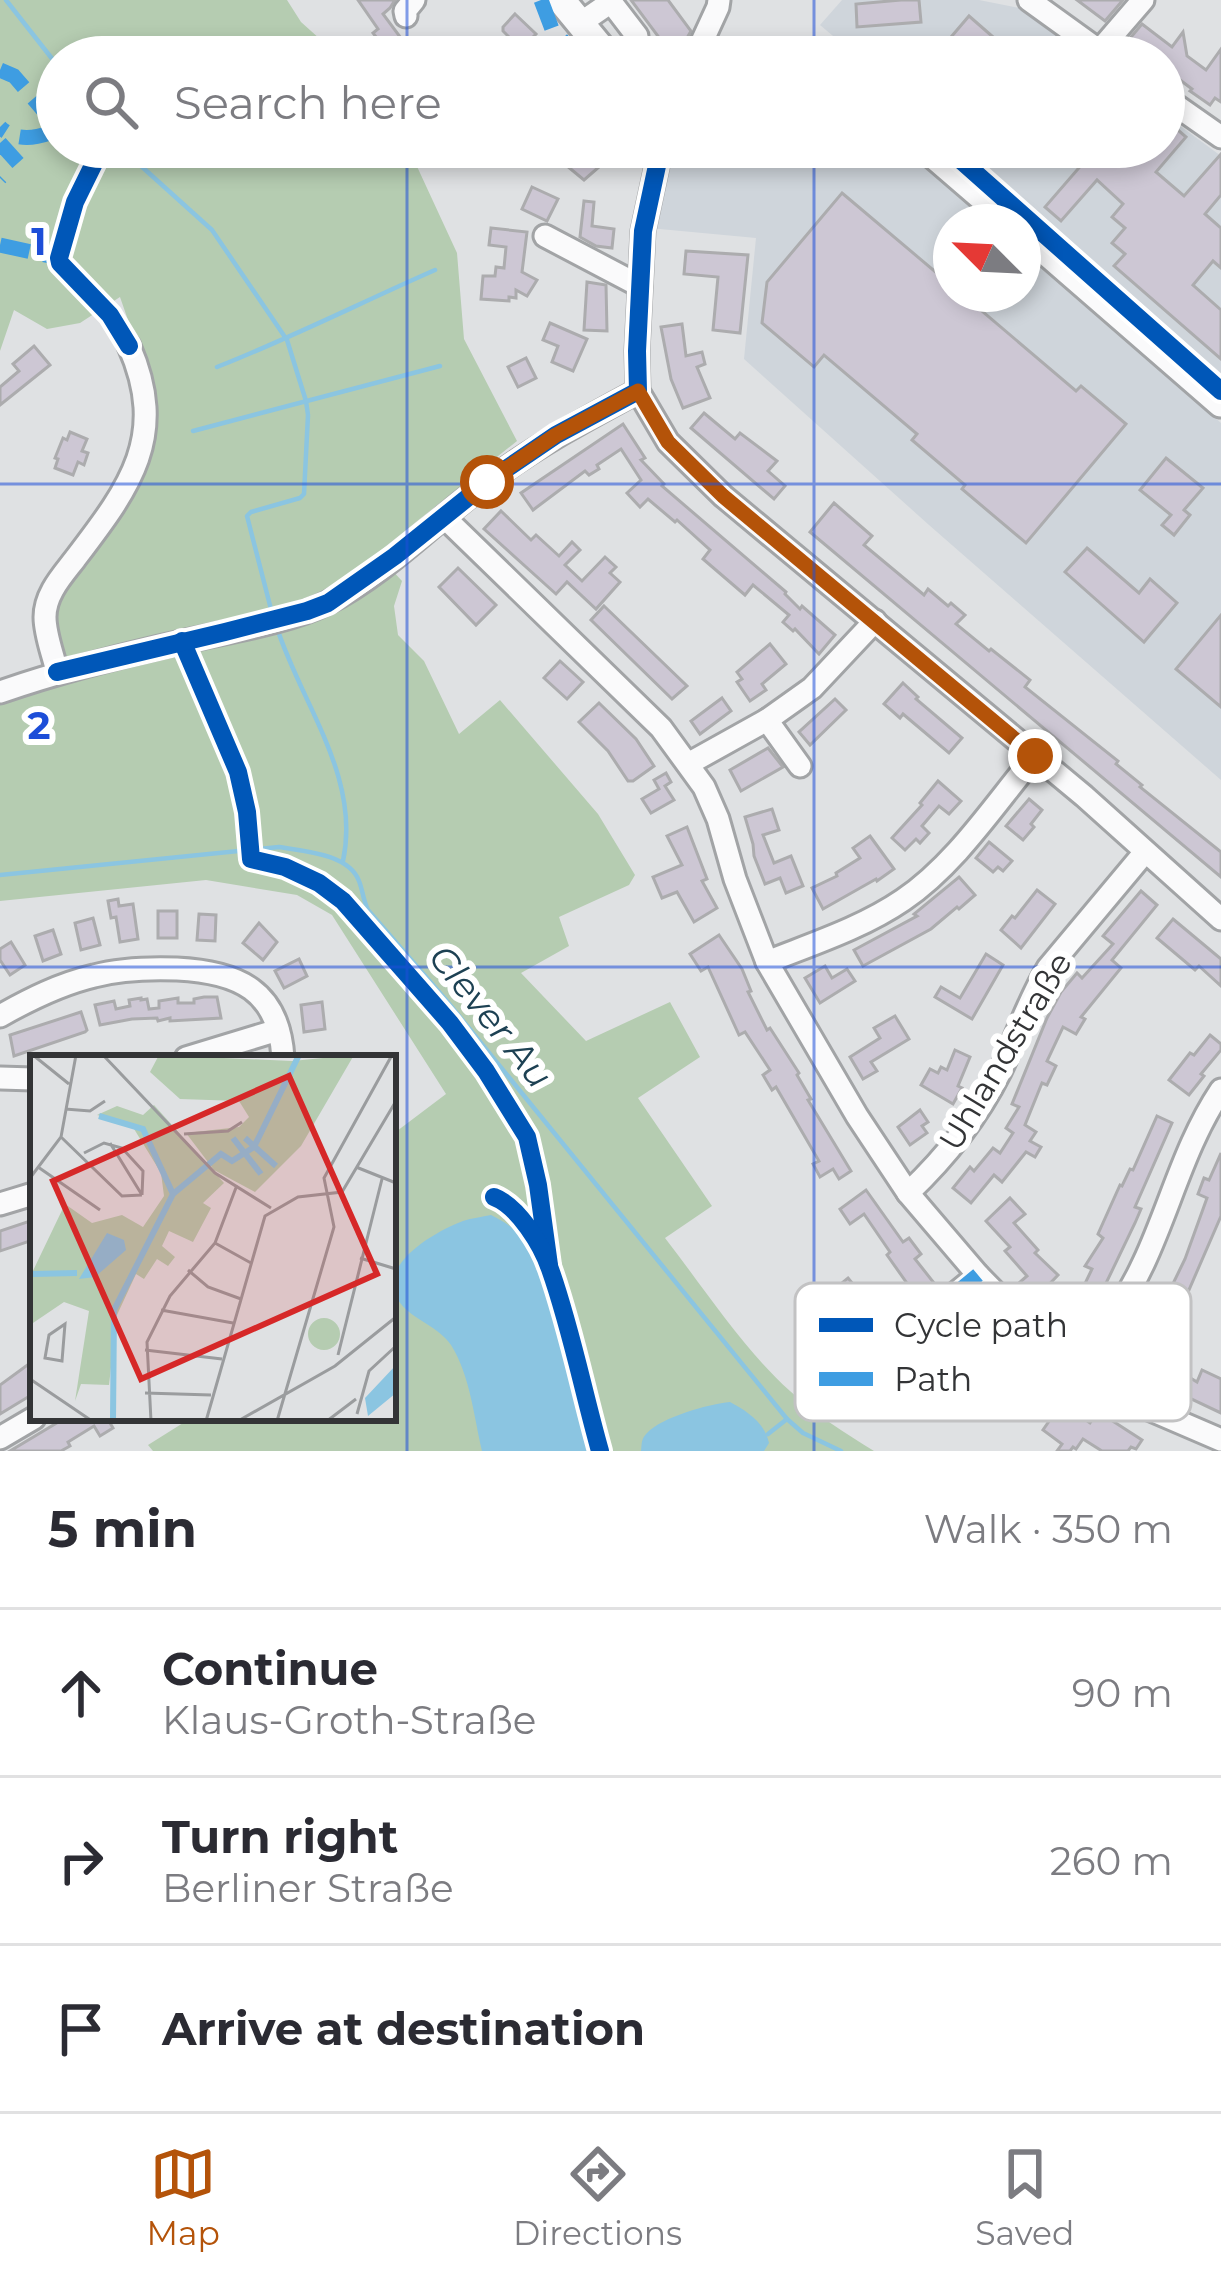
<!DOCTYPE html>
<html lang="en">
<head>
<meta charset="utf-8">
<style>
	body { margin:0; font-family:Montserrat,sans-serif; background:#f7f7f7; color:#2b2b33 }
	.compass { position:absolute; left:933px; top:204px; width:108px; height:108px; border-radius:50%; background:#fff; box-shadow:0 6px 18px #0003; rotate:294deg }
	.stop { position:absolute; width:36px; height:36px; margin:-27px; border:9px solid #b45309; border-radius:50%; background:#fff }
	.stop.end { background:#b45309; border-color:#fff; box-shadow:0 3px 12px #0008 }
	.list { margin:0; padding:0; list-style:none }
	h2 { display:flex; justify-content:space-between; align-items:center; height:156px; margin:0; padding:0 48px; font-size:51px }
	h2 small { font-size:39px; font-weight:400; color:#7c7c81 }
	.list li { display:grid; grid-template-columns:78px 1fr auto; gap:36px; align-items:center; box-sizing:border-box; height:168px; padding:0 48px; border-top:3px solid #e1e1e2 }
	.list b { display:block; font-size:45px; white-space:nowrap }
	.list p { margin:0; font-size:39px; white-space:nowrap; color:#7c7c81 }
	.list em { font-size:39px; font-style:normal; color:#7c7c81 }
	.icon { flex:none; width:66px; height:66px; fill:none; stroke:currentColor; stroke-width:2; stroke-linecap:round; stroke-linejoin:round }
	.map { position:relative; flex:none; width:1221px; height:1451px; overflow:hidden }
	.search { position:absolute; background:#fff; box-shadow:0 6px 18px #0003; left:36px; right:36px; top:36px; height:132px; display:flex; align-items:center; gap:30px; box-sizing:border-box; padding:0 42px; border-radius:66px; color:#7c7c81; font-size:45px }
	.sheet { height:660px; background:#fff }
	nav { display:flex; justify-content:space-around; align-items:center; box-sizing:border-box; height:168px; border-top:3px solid #e1e1e2; background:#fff; font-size:33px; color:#7c7c81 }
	nav a { display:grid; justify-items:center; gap:6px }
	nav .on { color:#b45309 }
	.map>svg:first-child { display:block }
	.built { fill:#cfd5db }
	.green { fill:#b5ccb1 }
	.water { fill:#8bc5e1 }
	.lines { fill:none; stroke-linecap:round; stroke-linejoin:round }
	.stream { stroke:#8bc5e1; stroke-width:4.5 }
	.building { fill:#cdc7d4; stroke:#acacae; stroke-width:3 }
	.minor-casing { stroke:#a2a4a6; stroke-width:27 }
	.major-casing { stroke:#a2a4a6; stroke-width:33 }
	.minor { stroke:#fafafb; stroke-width:21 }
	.major { stroke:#fafafb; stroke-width:27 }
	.quiet { stroke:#3e9de2; stroke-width:15; stroke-dasharray:30 15; stroke-linecap:butt }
	.cycleway-casing { stroke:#fff; stroke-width:26 }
	.cycleway { stroke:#0057b8; stroke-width:18 }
	.route { stroke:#b45309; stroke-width:15 }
	.grid { fill:none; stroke:#1d4ed8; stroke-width:3; stroke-opacity:0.55 }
	.labels { text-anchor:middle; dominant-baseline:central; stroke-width:12; stroke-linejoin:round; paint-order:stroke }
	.street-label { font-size:33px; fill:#333436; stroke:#fff }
	.water-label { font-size:36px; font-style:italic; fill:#1d4153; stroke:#fff }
	.inset-river { fill:none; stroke:#8bc5e1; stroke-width:6 }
	.inset-road { fill:none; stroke:#9a9c9e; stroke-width:3 }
	.view { fill:#d62828; fill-opacity:0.15; stroke:#d62828; stroke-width:6 }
	.inset-edge { fill:none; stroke:#333436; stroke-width:6 }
	.key { fill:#fff; stroke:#c2c2c3; stroke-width:3 }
	.key-label { font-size:33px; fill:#333436 }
	.grid-label { font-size:39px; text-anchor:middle; font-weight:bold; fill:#1d4ed8; stroke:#fff; stroke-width:12; stroke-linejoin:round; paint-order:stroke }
</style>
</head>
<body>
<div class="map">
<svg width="1221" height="1451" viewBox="0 0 1221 1451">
	<rect width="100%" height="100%" fill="#dfe1e3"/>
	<!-- built -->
	<g class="built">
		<path d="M842 0H979L1019 8 1086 57H858L820 25Z"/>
		<path d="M1164 114 1221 156V373L961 147H1164Z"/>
		<path d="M669 147H908L993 222H951V294H1023V248L1221 423V780L929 525 744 359 756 238 649 228Z"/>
	</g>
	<!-- green -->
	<g class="green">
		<path d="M0 0H287L301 22 340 57H290L294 51 244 39 220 57H57V147H141L143 165 170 147H408L457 253 464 339 517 441 340 583C290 610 235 619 179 631 139 640 100 651 60 661L49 614 119 505 147 375 120 297 80 323 47 329 14 310 0 351Z"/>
		<path d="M390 568 402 581 394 606 398 635 424 661 459 734 500 700 598 814 635 875 629 885 559 917 569 946 521 973 586 1041 670 1002 700 1057 638 1098 712 1206 665 1238C704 1288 743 1349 790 1391 815 1414 845 1433 874 1451H153L148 1445 191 1418H393V1134L446 1094 332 915 297 895 206 880 0 901V700L43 683 306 619Z"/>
	</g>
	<!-- water -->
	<g class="water">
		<path d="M293 36 294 52 290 57H220L244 39Z"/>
		<path d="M491 1215C503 1221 512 1226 520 1237 554 1285 572 1392 588 1451H482C474 1417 470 1375 451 1345 439 1327 414 1320 401 1304 371 1267 436 1231 463 1221 472 1218 482 1217 491 1215Z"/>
		<path d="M730 1402C747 1411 765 1423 769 1443L764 1451H641C642 1443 641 1439 647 1433 662 1417 709 1404 730 1402Z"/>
	</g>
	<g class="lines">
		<!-- stream -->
		<g class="stream">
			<path d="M6 0 57 65"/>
			<path d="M120 147 212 230 287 340 306 401 308 415 304 494 300 498 251 512 247 516 273 617"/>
			<path d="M217 367C291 338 362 302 435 270"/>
			<path d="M193 431 440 366"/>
			<path d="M277 628C302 705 361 777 343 861"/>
			<path d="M0 875 279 847C304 851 349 854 359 881 363 891 363 900 368 910L446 1000 787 1419 803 1433 841 1451"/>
			<path d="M768 1434 787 1419"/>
		</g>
	</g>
	<!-- building -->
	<g class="building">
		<path d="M358 0H395L390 8 383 14 415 57H377L386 50 373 33 378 29Z"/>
		<path d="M631 0H668L691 31 687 38 669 51Z"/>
		<path d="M901 0H919L921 22 857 27 856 4Z"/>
		<path d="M1077 0H1123L1105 21Z"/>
		<path d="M515 14 536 34 521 49 503 31V27Z"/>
		<path d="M969 16 1016 57H934Z"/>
		<path d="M1142 24 1172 47 1183 32 1187 56 1206 70 1221 49V102L1215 98 1210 105 1190 91 1192 89 1164 68V57H1143L1126 43Z"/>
		<path d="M1164 118 1186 137 1156 172 1184 196 1221 154V195L1205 214 1221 228V268L1213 261 1193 285 1221 310V359L1114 266 1125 254 1112 243 1125 228 1112 217 1123 204 1097 180 1061 221 1045 207 1097 147H1123L1137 159 1147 147H1164Z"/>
		<path d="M544 147H612L614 154 584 180Z"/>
		<path d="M532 187 558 199 547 221 522 209Z"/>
		<path d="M842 193 951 285V294H962L1076 391 1081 386 1126 424 1026 543 962 489 965 485 912 440 917 434 824 355 814 367 762 323 767 282Z"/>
		<path d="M584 201 594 202 592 226 614 229 612 248 596 246 580 237Z"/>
		<path d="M491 228 527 232 522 272 537 280 527 296 516 290V298L509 297V301L481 299 483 276H495L496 267 504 268 506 247 489 245Z"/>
		<path d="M686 251 748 255 740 333 713 330 718 277 684 274Z"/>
		<path d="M587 282 606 285 607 331 584 330Z"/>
		<path d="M550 323 587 339 573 371 552 362 558 346 543 340Z"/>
		<path d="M682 324 686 356 702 352 705 364 697 367 710 398 683 408 671 379 661 327Z"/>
		<path d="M34 346 50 365 0 405V387L19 371 13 364Z"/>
		<path d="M526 358 536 378 518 387 508 367Z"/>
		<path d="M704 413 735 439 740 433 777 461 768 471 785 486 774 499 691 428Z"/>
		<path d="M623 424 645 458 641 460 664 484 662 486 786 592 785 594 800 609 802 606 835 635 819 654 795 629 793 631 783 622 789 615 753 585 745 595 703 559 710 550 677 520 675 522 648 499 640 507 627 493 641 480 621 449 597 465 599 469 589 475 585 471 533 510 521 493Z"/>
		<path d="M70 432 87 439 82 451 88 453 84 465 78 462 73 475 55 468 58 459 55 458 63 438 67 440Z"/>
		<path d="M1166 458 1203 488 1184 510 1190 515 1174 535 1162 525 1171 515 1140 490Z"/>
		<path d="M834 503 872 536 864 545 924 595 928 589 948 606 951 603 965 615 956 624 989 651 991 649 1030 680 1025 687 1118 761 1116 764 1142 785 1140 787 1221 852V877L810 532Z"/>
		<path d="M501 511 531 540 536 535 559 556 572 542 580 550 565 565 582 581 605 557 616 567 610 573 620 582 596 609 567 582 556 594 484 529Z"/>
		<path d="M1087 548 1139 593 1150 579 1177 603 1144 642 1065 572Z"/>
		<path d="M458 568 496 605 476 625 439 587Z"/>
		<path d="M604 606 687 686 672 699 591 620Z"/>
		<path d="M1221 615V707L1176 669Z"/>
		<path d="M770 644 786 664 762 684 766 690 750 701 737 682 742 679 737 672Z"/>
		<path d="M560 661 583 682 567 699 544 678Z"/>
		<path d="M903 683 918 697 916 699 962 738 949 753 903 714 900 718 884 704Z"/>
		<path d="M722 698 731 711 700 734 691 721Z"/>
		<path d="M835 699 846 710 810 745 799 732Z"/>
		<path d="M599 703 636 739 654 766 633 781H628L608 751 579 722Z"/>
		<path d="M768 748 783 767 741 791 730 770Z"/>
		<path d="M666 773 671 782 665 786 674 800 651 813 642 799 659 789 654 780Z"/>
		<path d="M938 781 961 801 949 814 939 806 922 826 929 833 920 843 916 839 905 850 892 838 922 805 920 803Z"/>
		<path d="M1029 799 1042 810 1031 824 1034 827 1023 840 1006 826Z"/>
		<path d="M772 809 779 830 763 835 774 863 791 856 803 886 786 893 780 878 765 884 754 856 753 844 745 817Z"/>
		<path d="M687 827 707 879 702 881 717 908 694 922 677 892 662 898 653 877 682 865 667 836Z"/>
		<path d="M870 836 894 869 877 881 876 879 823 909 812 888 837 876 836 873 860 858 853 848Z"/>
		<path d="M989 842 1012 861 1003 871 998 867 993 872 976 858Z"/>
		<path d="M959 877 975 895 959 909 957 907 931 929 863 966 854 950 917 916 914 914Z"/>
		<path d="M1037 890 1055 904 1021 948 1001 930 1012 916 1015 918Z"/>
		<path d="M1141 891 1157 905 1112 960 1121 968 1081 1017 1085 1019 1076 1034 1063 1027 1047 1061 1056 1066 1047 1085 1042 1083 1025 1125 1036 1132 1030 1141 1041 1147 1035 1157 1026 1152 1002 1182 994 1175 971 1203 953 1188 970 1167 974 1171 993 1148 1000 1153 1013 1133 1006 1128 1019 1107 1012 1104 1047 1018 1061 992 1077 973 1082 978 1113 944 1103 936Z"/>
		<path d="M118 899 119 906 133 904 138 939 120 942 116 917 111 918 108 901Z"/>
		<rect x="158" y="911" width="19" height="27"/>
		<path d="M199 914 216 915 215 941 197 940Z"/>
		<path d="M93 918 100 945 81 950 75 923Z"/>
		<path d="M1173 919 1221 959V986L1199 966 1195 970 1157 938Z"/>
		<path d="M259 923 277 942 263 960 243 943Z"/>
		<path d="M53 930 61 954 43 961 35 936Z"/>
		<path d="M719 935 742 969 751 991 748 992 767 1030 770 1028 799 1073 797 1075 811 1099 808 1100 851 1171 839 1179 833 1169 820 1177 813 1164 819 1161 776 1087 772 1090 763 1075 770 1070 745 1032 739 1035 708 967 701 971 690 954Z"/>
		<path d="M11 942 25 965 10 975 0 960V949Z"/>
		<path d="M986 954 1003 965 972 1019 935 997 941 987 960 998Z"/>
		<path d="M299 959 307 976 284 988 275 971Z"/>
		<path d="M825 966 832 978 847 969 855 981 820 1003 805 978Z"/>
		<path d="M204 997H217L221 1018 170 1021V1018L158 1021 157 1018 132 1019 100 1025 95 1005 114 1001 116 1009 130 1006 129 1000 141 998V1000L147 999 149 1009 159 1008V1001L178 998V1003H194V999Z"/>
		<path d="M322 1002 325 1029 304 1032 301 1005Z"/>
		<path d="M81 1012 87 1030 85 1032 14 1056 10 1035Z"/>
		<path d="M895 1016 909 1039 871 1062 877 1071 863 1079 850 1057 880 1038 874 1028Z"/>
		<path d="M1210 1035 1221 1044V1050L1201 1074 1204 1076 1189 1095 1169 1080 1190 1053 1194 1055Z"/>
		<path d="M955 1050 970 1057 958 1086 962 1088 953 1104 921 1085 930 1069 938 1073 941 1067 947 1070Z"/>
		<path d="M920 1110 928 1122 922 1126 927 1133 910 1145 898 1127Z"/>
		<path d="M1157 1116 1172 1123 1135 1207 1141 1209 1135 1223 1096 1304 1080 1330 1054 1313 1060 1303 1066 1307 1076 1291 1080 1294 1092 1269 1085 1266 1103 1238 1098 1234 1120 1185 1122 1186 1130 1169 1133 1170Z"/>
		<path d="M1221 1153V1216L1169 1336 1159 1353 1152 1349 1145 1361 1122 1348 1135 1325 1138 1327 1142 1320 1152 1326 1165 1300 1185 1259 1207 1198 1198 1194 1204 1178 1209 1180Z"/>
		<path d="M866 1190 903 1242 909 1238 921 1254 915 1259 938 1288 921 1303 887 1255 890 1252 864 1214 850 1224 840 1209Z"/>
		<path d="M1010 1198 1025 1214 1014 1223 1038 1250 1035 1253 1058 1275 1036 1298 1020 1282 1027 1276 1005 1251 1010 1247 986 1221Z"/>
		<path d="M33 1220V1240L0 1251V1231Z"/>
		<path d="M848 1278 865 1299 851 1311 843 1300 835 1306 826 1296Z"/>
		<path d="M971 1307 992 1331 1058 1385 1050 1395 1090 1423 1098 1411 1108 1418 1142 1440 1136 1449 1131 1447 1128 1451H1102L1083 1439 1076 1449 1073 1447 1070 1451H1057L1062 1444 1043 1430 1054 1414 1029 1394 1031 1392 1003 1369 1006 1366 968 1336 950 1353 932 1333 956 1312 960 1317Z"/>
		<path d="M33 1361V1394L0 1414V1385Z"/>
		<path d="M1171 1366 1197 1382 1202 1370 1221 1379V1413L1160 1384Z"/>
		<path d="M65 1418H107L113 1428 100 1436 94 1426 68 1442 70 1446 61 1451H10Z"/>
	</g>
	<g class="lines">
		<defs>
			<g id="minor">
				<path d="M1029 0 1108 57"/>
				<path d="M406 16 405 11 414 0"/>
				<path d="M579 24 611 2 637 36"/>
				<path d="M1099 51 1143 0"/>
				<path d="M695 57 718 7 719 0"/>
				<path d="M1164 97 1221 137"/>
				<path d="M661 147 643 231 637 351 638 391 668 442 723 496 1084 796 1221 919"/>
				<path d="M545 236 640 286"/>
				<path d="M444 517 661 728 704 787 718 819 735 879 767 962 857 1116 908 1193 978 1275 1041 1339 1142 1406 1221 1440"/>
				<path d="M57 672C53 654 45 635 45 617 45 594 62 576 75 559 129 488 169 437 129 346"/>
				<path d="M0 692C61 671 123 655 186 641 230 631 287 623 327 603 387 573 435 520 489 481 536 446 586 419 638 391"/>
				<path d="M767 720 800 766"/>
				<path d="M688 764 767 720 812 688 875 621"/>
				<path d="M767 962C812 944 862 928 903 900 956 864 994 805 1035 756"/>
				<path d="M0 1016C30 999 60 984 94 976 120 969 149 968 177 969 238 972 279 990 283 1058"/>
				<path d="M186 1058 278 1030"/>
				<path d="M0 1078 33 1079"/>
				<path d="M908 1193C945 1158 977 1118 1000 1072 1016 1038 1028 1001 1048 968L1145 852"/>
				<path d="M0 1204 33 1194"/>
				<path d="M892 1346 978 1275"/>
				<path d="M1080 1366C1103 1332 1127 1299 1144 1262 1171 1204 1185 1144 1221 1090"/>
				<path d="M0 1438 34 1418"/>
			</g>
			<g id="major">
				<path d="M561 0 608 57"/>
				<path d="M925 147 1012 222"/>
				<path d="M1023 231 1221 403"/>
			</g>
		</defs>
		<!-- minor casing -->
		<use href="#minor" class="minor-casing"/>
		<!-- major casing -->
		<use href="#major" class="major-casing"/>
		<!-- minor -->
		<use href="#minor" class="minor"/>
		<!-- major -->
		<use href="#major" class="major"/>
		<!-- quiet -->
		<g class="quiet">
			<path d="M541 0 552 29 578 57"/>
			<path d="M801 57 819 45"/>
			<path d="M0 70 14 76 55 124 52 132C34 139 14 141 0 127"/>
			<path d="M0 143 18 163"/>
			<path d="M0 178 1 177"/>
			<path d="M0 245 59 258"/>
			<path d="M892 1346 978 1275"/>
		</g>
		<defs>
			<g id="cycleway">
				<path d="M102 147 75 202 59 258 60 263 110 315 129 346"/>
				<path d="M946 147 1221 391"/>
				<path d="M182 641 238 772 247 812 251 859 285 867 319 883 343 901 450 1023 486 1071 527 1137 538 1185 549 1265"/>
				<path d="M57 672 225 632 307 611 328 603 395 556 487 482 556 435 638 391 637 351 643 231 661 147"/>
				<path d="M494 1197C518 1206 542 1245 550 1269 571 1328 583 1391 600 1451"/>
			</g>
		</defs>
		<!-- cycleway casing -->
		<use href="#cycleway" class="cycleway-casing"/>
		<!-- cycleway -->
		<use href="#cycleway" class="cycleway"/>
	</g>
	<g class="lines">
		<!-- route -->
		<path class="route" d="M487 482 556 435 638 391 668 442 723 496 1035 756"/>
	</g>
	<!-- grid -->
	<path class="grid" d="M407 0V57M814 0V57M407 147V1451M814 147V1451M0 484H1221M0 967H1221"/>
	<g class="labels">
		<!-- street labels -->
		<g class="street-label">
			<text transform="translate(1005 1051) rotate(-59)">Uhlandstraße</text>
		</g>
		<!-- water labels -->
		<g class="water-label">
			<text transform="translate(491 1016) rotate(51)">Clever Au</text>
		</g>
	</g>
	<!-- overview -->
	<g transform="translate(30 1055)">
		<rect width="366" height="366" fill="#dfe1e3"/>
		<path d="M129 0 262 6 324 0 271 91 225 137 184 115 156 78 209 72 219 62 209 46 150 44 120 17ZM124 50 194 128 173 148 181 153 163 187 139 176 132 191 145 202 138 211 127 204 114 224 106 219 87 260 79 330 51 329 45 346 59 256 34 247 0 270V222L35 149 62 168 92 160 113 172 134 141 131 118 101 69 67 60 87 51 113 60ZM278 279a16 16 0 1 1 32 0a16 16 0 1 1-32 0Z" fill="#b5ccb1"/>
		<path d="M77 178 94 185 96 195 65 222 49 224ZM366 310V338L338 361 335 343Z" fill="#8bc5e1"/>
		<path class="inset-river" d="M69 61 113 74 143 139 84 255 83 366M203 83 231 119M215 83 246 111M143 139 191 99 202 106 224 92 269 0M3 219 47 218"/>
		<path class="inset-road" d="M3 0 39 29M73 0 185 118 241 153M35 54 60 56 75 46M154 79 198 76 212 67M31 82 92 141 112 140M80 88 112 140M54 98 74 88 92 93 113 116 112 140M8 112 70 155M326 112 366 128M0 123 31 82 46 0M185 188 221 208M330 203 366 214M158 215 178 232 211 244M131 255 203 268M35 269 32 306 15 303 19 280ZM115 295 192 304M308 300 352 124M0 324 62 366M115 338 181 340M327 359 339 316 366 291M121 366 117 287 140 241 185 188 207 130M176 366 235 161 268 142 312 137 366 46M208 366 305 311 366 262M247 366 304 172 294 123 362 0M297 366 326 344"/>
		<path class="view" d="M259 21 347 219 111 324 23 126Z"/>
		<rect width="366" height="366" class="inset-edge"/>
	</g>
	<!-- legend -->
	<rect x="795" y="1283" width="396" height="138" rx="18" class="key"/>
	<rect x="819" y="1318" width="54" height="14" fill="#0057b8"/>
	<rect x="819" y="1372" width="54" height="14" fill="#3e9de2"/>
	<g class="key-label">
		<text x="894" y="1337">Cycle path</text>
		<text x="894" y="1391">Path</text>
	</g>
	<g class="grid-label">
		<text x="39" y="255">1</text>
		<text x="39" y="739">2</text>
	</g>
</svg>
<svg class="compass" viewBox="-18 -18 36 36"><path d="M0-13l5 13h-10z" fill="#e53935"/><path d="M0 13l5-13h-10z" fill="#7c7c81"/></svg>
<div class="stop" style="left:487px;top:482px"></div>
<div class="stop end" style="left:1035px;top:756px"></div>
<div class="search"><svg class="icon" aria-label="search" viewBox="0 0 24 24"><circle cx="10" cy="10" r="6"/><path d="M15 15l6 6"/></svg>Search here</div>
</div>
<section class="sheet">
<h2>5 min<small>Walk · 350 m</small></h2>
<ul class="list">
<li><svg class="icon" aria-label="ahead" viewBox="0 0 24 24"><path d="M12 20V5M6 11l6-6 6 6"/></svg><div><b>Continue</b><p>Klaus-Groth-Straße</p></div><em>90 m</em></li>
<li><svg class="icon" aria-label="right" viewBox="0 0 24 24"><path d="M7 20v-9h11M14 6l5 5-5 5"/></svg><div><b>Turn right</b><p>Berliner Straße</p></div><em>260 m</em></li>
<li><svg class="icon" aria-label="arrive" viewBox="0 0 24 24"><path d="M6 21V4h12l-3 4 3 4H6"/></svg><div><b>Arrive at destination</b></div></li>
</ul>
</section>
<nav>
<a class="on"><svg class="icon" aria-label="map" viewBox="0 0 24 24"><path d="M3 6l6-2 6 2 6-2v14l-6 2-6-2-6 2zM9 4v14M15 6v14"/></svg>Map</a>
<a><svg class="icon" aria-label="directions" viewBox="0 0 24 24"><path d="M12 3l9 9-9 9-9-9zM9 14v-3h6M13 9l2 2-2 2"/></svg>Directions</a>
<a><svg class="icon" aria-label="saved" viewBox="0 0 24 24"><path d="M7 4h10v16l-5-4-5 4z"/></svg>Saved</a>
</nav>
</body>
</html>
